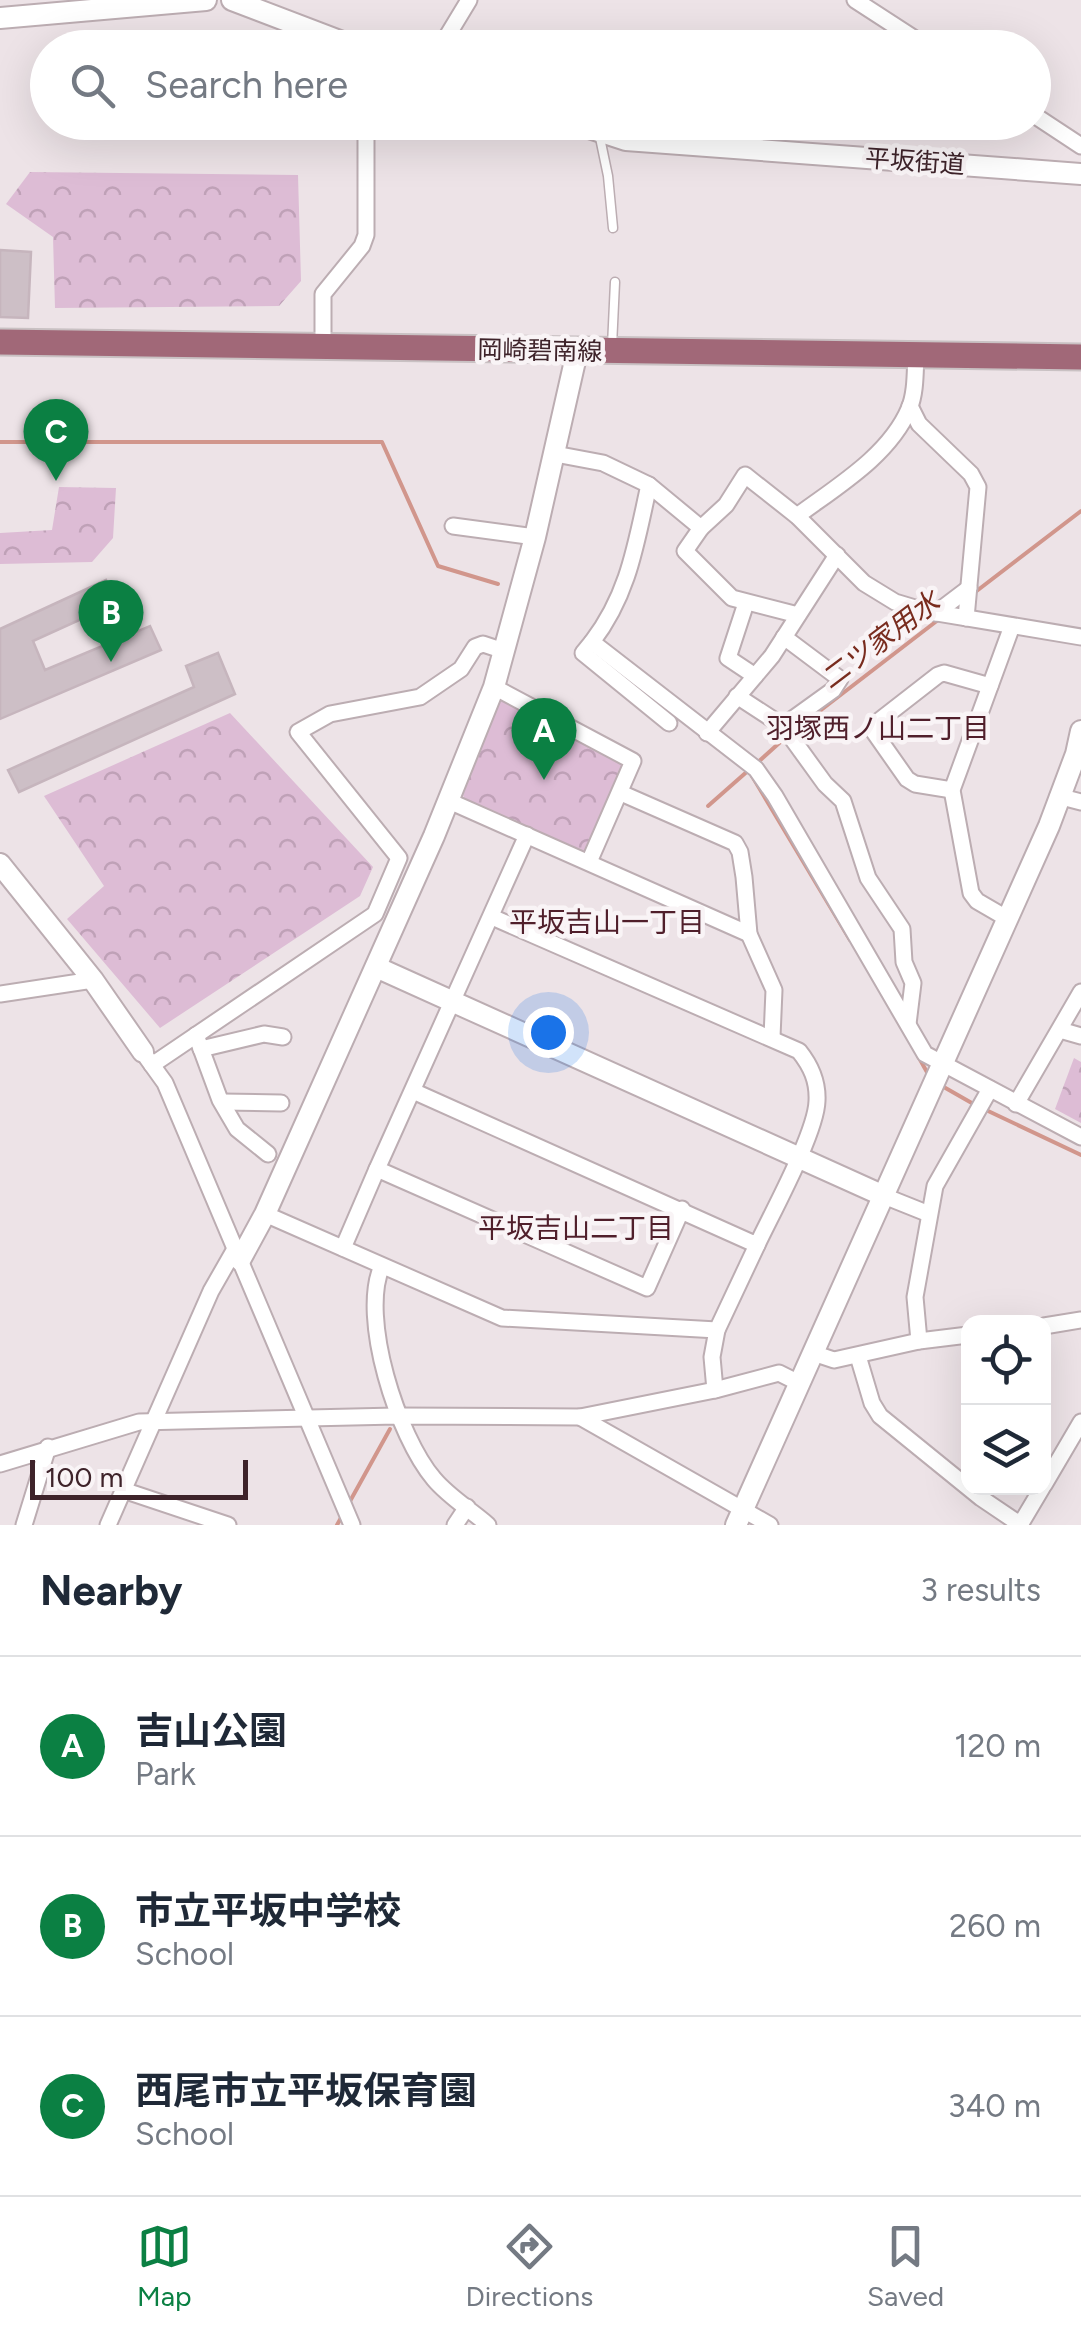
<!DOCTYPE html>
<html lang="en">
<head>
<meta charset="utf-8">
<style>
	body { margin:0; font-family:Figtree,"Noto Sans JP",sans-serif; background:#f6f6f7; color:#1f2937 }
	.controls { position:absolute; right:30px; bottom:30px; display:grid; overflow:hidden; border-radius:20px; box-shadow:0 10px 40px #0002 }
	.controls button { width:90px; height:90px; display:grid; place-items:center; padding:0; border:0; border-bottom:2px solid #e0e1e3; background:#fff; color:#1f2937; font:50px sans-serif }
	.scale { position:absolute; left:30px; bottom:25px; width:218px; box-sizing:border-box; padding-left:10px; border:5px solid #3e232a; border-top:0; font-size:28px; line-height:35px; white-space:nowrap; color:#3e232a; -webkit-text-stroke:8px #f9f4f6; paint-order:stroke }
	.you { position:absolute; left:548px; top:1032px; width:35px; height:35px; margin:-25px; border:8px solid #fff; border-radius:50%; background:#1a73e8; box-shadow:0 0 0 15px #1a73e833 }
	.badge { display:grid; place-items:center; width:65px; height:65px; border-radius:50%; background:#0b8043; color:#fff; font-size:32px; font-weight:700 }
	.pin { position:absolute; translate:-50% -82px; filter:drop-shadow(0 2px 5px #0008) }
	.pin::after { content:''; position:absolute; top:52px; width:35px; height:30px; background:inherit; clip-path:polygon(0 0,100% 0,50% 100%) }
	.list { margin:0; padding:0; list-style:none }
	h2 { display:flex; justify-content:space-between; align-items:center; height:130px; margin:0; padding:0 40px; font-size:42px }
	h2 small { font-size:32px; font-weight:400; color:#747a83 }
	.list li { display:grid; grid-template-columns:65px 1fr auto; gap:30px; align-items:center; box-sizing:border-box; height:180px; padding:0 40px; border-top:2px solid #e0e1e3 }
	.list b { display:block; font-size:38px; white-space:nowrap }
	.list p { margin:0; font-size:32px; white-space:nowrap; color:#747a83 }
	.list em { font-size:32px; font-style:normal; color:#747a83 }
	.icon { flex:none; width:55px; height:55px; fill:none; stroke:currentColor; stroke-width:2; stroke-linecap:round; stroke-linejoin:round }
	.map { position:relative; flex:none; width:1081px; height:1525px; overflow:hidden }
	.search { position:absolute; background:#fff; box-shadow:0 10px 40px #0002; left:30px; right:30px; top:30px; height:110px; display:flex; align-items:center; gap:25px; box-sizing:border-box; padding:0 35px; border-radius:55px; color:#747a83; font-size:38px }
	.sheet { height:670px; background:#fff }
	nav { display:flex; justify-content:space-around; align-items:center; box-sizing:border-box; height:140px; border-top:2px solid #e0e1e3; background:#fff; font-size:28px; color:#747a83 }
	nav a { display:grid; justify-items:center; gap:5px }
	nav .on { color:#0b8043 }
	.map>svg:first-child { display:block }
	.park { fill:url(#park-crowns) }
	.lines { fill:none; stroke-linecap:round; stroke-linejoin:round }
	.stream { stroke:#d1968c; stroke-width:4 }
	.building { fill:#cdbfc6; stroke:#c6b5bd; stroke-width:2.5 }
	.service-casing { stroke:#bcadb2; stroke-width:11 }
	.minor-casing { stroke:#bcadb2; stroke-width:19 }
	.tertiary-casing { stroke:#bcadb2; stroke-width:24 }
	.primary-casing { stroke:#c9c1c3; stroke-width:29 }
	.service { stroke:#fff; stroke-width:8 }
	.minor { stroke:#fff; stroke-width:15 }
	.tertiary { stroke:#fff; stroke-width:20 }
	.primary { stroke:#a16878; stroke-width:25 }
	.labels { text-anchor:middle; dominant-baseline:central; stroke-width:9; stroke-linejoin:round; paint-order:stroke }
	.street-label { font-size:25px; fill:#3e232a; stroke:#f9f4f6 }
	.water-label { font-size:28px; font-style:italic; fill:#792c1e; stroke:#f9f4f6 }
	.neighbourhood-label { font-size:28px; fill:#501f2b; stroke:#f9f4f6 }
</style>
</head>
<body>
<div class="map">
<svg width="1081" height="1525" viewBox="0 0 1081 1525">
	<defs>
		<pattern id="park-crowns" width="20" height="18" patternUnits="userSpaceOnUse" patternTransform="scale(2.5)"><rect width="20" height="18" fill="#ddbcd5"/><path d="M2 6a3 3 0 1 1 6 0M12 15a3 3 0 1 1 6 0" fill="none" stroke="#bfa1b7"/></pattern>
	</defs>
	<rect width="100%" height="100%" fill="#ede3e7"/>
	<!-- park -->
	<g class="park">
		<path d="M30 172 298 175 301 281 279 306 55 308 53 237 6 204Z"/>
		<path d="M59 487 116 488 113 538 92 562 0 564V533L52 530Z"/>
		<path d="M500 698 625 765 587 850 580 852 465 801 463 795Z"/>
		<path d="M230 713 373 867 360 896 160 1028 67 919 104 886 44 796Z"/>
		<path d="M1074 1058 1081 1062V1123L1055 1109Z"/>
	</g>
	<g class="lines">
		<!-- stream -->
		<g class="stream">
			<path d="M0 442H382L438 566 498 584"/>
			<path d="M974 593 1081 511"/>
			<path d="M795 730 938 620"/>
			<path d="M757 763 787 736"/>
			<path d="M752 776 850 940"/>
			<path d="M708 806 750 769"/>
			<path d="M918 1056 928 1074"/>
			<path d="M942 1086 977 1106"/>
			<path d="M986 1110 1081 1155"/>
			<path d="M349 1503 390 1429"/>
			<path d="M337 1525 342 1516"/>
		</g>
	</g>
	<!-- building -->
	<g class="building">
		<path d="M0 250 31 252 28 318 0 317Z"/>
		<path d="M106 580 117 603 33 641 45 670 150 626 161 650 0 719V629Z"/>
		<path d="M218 653 235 694 19 792 8 770 194 687 186 666Z"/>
	</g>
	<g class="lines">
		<defs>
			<g id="service">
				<path d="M599 133 608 176 613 228"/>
				<path d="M612 346 615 282"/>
			</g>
			<g id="minor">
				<path d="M855 0 929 48"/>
				<path d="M440 48 469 0"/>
				<path d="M1034 115 1081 146"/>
				<path d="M323 346V294L362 246 366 235V122"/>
				<path d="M910 406 919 424 971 474 978 487 966 618"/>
				<path d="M555 454 603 463 649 485 701 528 726 505 745 475 797 516 864 583 895 602 925 611 1081 637"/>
				<path d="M649 485C636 543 629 594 592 642L756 769 775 796 925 1054 1081 1137"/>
				<path d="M797 516C836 487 889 456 909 409 916 393 915 371 916 354"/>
				<path d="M453 526 535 537"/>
				<path d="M701 528 685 551 732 598 798 615"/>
				<path d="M746 603 728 658 755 676"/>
				<path d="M936 613 969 588"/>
				<path d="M592 642 583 653 669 723"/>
				<path d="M494 687 633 761 589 862"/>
				<path d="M737 696 783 726 833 690 840 679 784 637"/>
				<path d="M783 726 825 784 843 801 868 878 902 929 904 962 913 983 908 1024"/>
				<path d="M707 733 772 656 837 555"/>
				<path d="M952 790 915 784 907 779 874 732 875 724 938 675 944 673 990 686"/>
				<path d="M621 793 735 843 740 852 744 877 749 934 774 990 772 1037"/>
				<path d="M1058 796 1081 802"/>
				<path d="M449 801 749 934"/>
				<path d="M527 835 377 1169 647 1288 682 1209"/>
				<path d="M1008 919 977 901 971 893 952 790 1012 626"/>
				<path d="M0 994 93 980"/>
				<path d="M1060 1030 1081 1036"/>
				<path d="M196 1035 220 1100 237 1129 268 1154"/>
				<path d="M201 1049 264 1034 283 1037"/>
				<path d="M147 1058 165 1083 352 1525"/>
				<path d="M152 1065 375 914 399 858 298 732 330 714 420 697 461 669 475 647 483 644 504 651"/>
				<path d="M413 1091 757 1245C772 1213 816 1133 817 1101 818 1081 811 1066 799 1051L492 917"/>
				<path d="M222 1102 281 1103"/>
				<path d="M1016 1104 1081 992"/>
				<path d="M884 1196 929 1214"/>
				<path d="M265 1214 502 1318 717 1330 757 1245"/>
				<path d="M343 1248 377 1169"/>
				<path d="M382 1266C359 1317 398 1437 434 1479 449 1497 471 1510 488 1525"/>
				<path d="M1044 1326 1081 1320"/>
				<path d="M919 1341 915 1297 935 1186 990 1089"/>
				<path d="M813 1353 834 1360 919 1341 968 1335"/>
				<path d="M858 1356 872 1403 880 1416 981 1498 1021 1525"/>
				<path d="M715 1390 712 1357 717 1330"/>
				<path d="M580 1417 770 1525"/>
				<path d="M0 1464 139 1422 396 1416 580 1417 715 1390 779 1373 799 1383"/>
				<path d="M1044 1485 1081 1422"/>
				<path d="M123 1490 228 1525"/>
				<path d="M24 1525 48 1447"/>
				<path d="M108 1525 211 1291 235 1249"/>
				<path d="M455 1525 467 1507"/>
				<path d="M1020 1525 1042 1488"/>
			</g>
			<g id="tertiary">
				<path d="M232 0 358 48"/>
				<path d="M0 18 206 0"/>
				<path d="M571 122 626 140 1081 174"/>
				<path d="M0 864 93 980 143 1052"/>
				<path d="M376 967 884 1196"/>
				<path d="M240 1260 265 1214 434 836 494 687 535 537 577 352"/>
				<path d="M736 1525 1049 826 1076 754 1081 731"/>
			</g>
			<path id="primary" d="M0 342 1081 357"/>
		</defs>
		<!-- service casing -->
		<use href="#service" class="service-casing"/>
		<!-- minor casing -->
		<use href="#minor" class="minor-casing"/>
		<!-- tertiary casing -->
		<use href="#tertiary" class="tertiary-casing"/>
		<!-- primary casing -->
		<use href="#primary" class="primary-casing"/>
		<!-- service -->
		<use href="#service" class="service"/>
		<!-- minor -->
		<use href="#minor" class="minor"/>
		<!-- tertiary -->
		<use href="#tertiary" class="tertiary"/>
		<!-- primary -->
		<use href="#primary" class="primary"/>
	</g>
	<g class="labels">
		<!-- street labels -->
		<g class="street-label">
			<text transform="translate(915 161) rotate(4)">平坂街道</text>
			<text transform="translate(540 350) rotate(1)">岡崎碧南線</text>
		</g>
		<!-- water labels -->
		<g class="water-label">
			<text transform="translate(880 640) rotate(-37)">二ツ家用水</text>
		</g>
		<!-- neighbourhood labels -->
		<g class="neighbourhood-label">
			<text x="878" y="728">羽塚西ノ山二丁目</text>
			<text x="607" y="922">平坂吉山一丁目</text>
			<text x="576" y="1228">平坂吉山二丁目</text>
		</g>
	</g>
</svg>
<div class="controls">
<button><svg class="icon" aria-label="locate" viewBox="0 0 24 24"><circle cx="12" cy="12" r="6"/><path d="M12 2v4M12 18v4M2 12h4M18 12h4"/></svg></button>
<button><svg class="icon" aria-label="layers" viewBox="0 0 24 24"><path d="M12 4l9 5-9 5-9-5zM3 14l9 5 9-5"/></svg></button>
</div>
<div class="scale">100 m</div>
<div class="you"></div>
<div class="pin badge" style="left:544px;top:780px">A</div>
<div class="pin badge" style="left:111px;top:662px">B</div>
<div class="pin badge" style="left:56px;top:481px">C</div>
<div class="search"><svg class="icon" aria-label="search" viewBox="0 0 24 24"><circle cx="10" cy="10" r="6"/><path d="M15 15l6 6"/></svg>Search here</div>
</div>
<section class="sheet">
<h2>Nearby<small>3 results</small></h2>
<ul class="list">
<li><span class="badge">A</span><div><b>吉山公園</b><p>Park</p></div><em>120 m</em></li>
<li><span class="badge">B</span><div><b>市立平坂中学校</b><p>School</p></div><em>260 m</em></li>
<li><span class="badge">C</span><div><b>西尾市立平坂保育園</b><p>School</p></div><em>340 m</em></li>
</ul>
</section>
<nav>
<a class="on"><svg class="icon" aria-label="map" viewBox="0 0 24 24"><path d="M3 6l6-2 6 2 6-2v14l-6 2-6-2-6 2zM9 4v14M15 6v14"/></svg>Map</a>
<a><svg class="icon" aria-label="directions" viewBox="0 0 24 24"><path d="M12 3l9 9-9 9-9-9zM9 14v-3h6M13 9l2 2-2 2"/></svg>Directions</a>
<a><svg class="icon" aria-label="saved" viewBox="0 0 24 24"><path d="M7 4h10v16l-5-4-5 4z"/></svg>Saved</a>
</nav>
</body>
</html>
